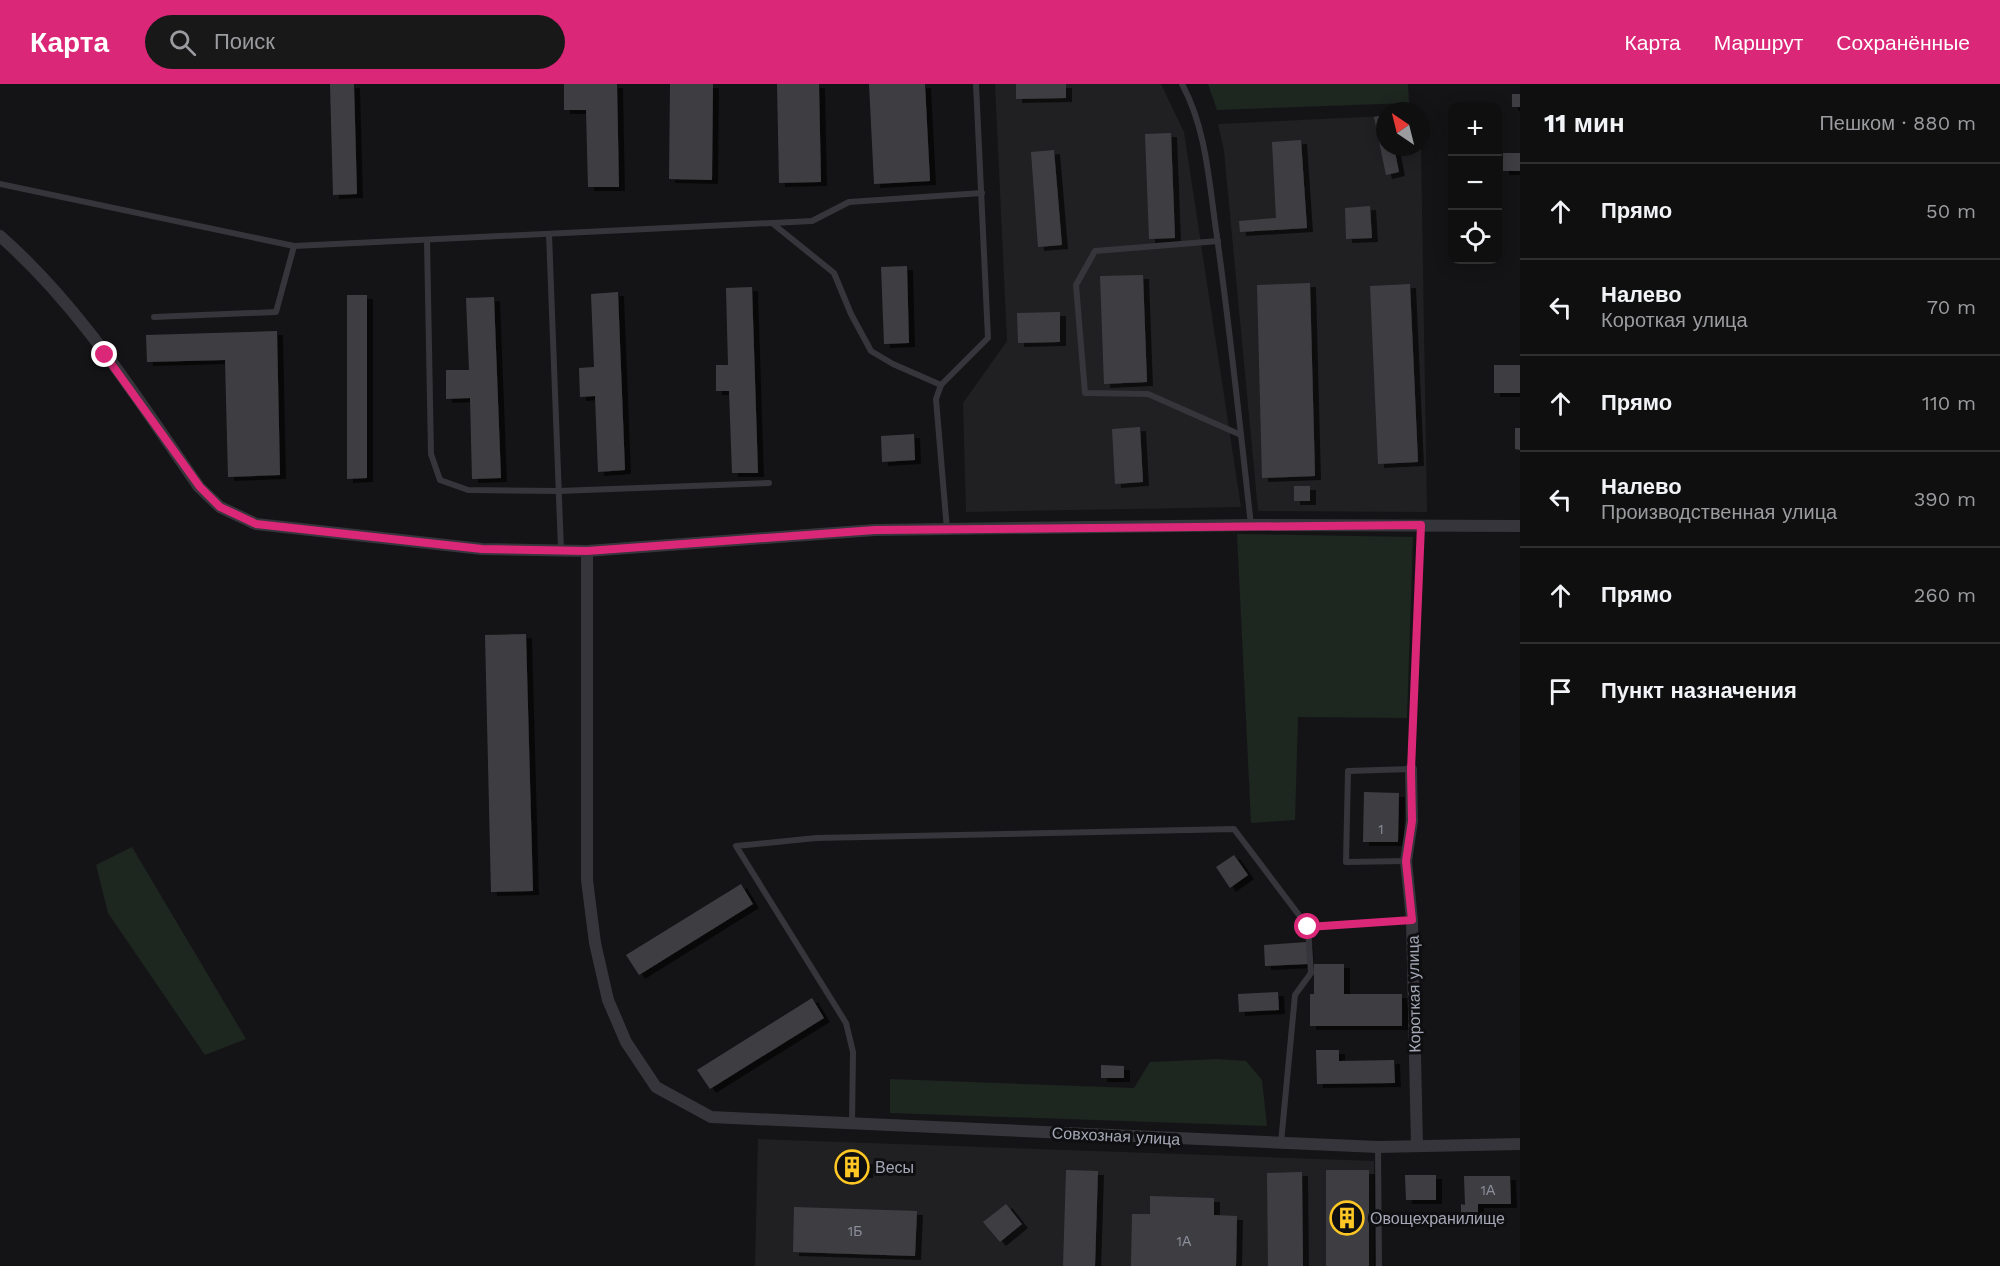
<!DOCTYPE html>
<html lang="ru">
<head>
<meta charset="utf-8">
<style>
	body { margin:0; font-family:"Work Sans",sans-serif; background:#181819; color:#f1f3f6 }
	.controls { position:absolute; right:18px; top:18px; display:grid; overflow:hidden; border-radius:12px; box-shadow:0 3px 15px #0003 }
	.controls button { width:54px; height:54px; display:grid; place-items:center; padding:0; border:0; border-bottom:2px solid #2f2f30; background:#0f0f10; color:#f1f3f6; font:30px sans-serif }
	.compass { position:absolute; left:1376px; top:18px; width:54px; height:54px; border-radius:50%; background:#0f0f10; box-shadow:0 3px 15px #0003; rotate:325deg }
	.stop { position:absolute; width:18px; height:18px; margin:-14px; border:4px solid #db2777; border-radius:50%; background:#fff }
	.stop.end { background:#db2777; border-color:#fff; box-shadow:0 2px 6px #0008 }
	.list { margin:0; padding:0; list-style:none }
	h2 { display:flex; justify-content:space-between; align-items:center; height:78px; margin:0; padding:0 24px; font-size:26px }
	h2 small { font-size:20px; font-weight:400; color:#9b9c9f }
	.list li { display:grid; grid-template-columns:39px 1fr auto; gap:18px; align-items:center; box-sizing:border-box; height:96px; padding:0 24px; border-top:2px solid #2f2f30 }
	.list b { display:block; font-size:22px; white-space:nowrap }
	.list p { margin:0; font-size:20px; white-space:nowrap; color:#9b9c9f }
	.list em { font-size:20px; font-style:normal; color:#9b9c9f }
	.icon { flex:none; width:33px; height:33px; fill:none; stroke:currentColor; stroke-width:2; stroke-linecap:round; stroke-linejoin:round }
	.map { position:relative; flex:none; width:1520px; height:1182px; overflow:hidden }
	header { display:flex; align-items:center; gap:36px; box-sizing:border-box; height:84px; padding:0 30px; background:#db2777; color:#fff }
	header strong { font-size:28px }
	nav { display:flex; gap:33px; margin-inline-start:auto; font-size:21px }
	.search { width:420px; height:54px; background:#181819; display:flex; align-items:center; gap:15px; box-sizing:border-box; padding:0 21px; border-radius:33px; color:#9b9c9f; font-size:22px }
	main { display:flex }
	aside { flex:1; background:#0f0f10 }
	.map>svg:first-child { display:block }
	.built { fill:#202023 }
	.green { fill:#1e2620 }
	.building { fill:#3e3e43; filter:url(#shadow) }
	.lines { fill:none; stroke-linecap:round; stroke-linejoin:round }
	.path { stroke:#3b3c42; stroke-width:2; stroke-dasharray:3 4.5; stroke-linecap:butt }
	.lane { stroke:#35353b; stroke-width:6 }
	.street { stroke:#35353b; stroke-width:12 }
	.route { stroke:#db2777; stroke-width:8 }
	.labels { text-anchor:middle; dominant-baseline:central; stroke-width:6; stroke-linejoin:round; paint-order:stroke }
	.number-label { font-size:14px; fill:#8b8e9a }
	.street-label { font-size:16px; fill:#a5a9b7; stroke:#0f0f11 }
	.poi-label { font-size:16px; fill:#a5a9b7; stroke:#0f0f11; text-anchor:start }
</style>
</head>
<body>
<header>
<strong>Карта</strong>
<div class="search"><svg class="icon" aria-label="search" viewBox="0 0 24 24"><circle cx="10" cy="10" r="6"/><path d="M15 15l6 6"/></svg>Поиск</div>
<nav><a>Карта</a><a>Маршрут</a><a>Сохранённые</a></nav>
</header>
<main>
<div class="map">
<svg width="1520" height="1182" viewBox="0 0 1520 1182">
	<defs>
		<filter id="shadow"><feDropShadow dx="6" dy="4" stdDeviation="0" flood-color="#0009"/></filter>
	</defs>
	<rect width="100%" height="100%" fill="#141416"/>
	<!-- built -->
	<g class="built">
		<path d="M995 0H1161L1184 48 1241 423 966 428 963 319 1007 257Z"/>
		<path d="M1385 32V63H1421L1427 428 1258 427 1224 67 1218 40Z"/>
		<path d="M758 1055 1374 1077V1182H755Z"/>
	</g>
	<!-- green -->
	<g class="green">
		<path d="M1208 0H1408L1409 19 1217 26Z"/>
		<path d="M1237 450 1413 453 1407 634 1298 633 1295 736 1251 739Z"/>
		<path d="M132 763 246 955 205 971 108 829 96 781Z"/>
		<path d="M1217 975 1246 977 1262 996 1267 1042 890 1029V995L1134 1004 1150 978Z"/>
	</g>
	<!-- building -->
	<g class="building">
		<path d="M330 0H354L357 110 333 111Z"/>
		<path d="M564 0H617L619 103H588L586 26H564Z"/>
		<path d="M670 0H713L712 96 669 95Z"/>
		<path d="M777 0H819L821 98 779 99Z"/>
		<path d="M869 0H925L930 97 874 100Z"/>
		<path d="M1016 0H1066V14L1016 15Z"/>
		<rect x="1512" y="10" width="8" height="13"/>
		<path d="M1385 31V63H1394L1399 88 1386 91 1374 33Z"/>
		<path d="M1171 49 1175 154 1149 155 1145 50Z"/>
		<path d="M1301 56 1307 144 1240 148 1239 137 1276 134 1272 58Z"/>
		<path d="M1054 66 1062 161 1038 163 1031 68Z"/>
		<rect x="1503" y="69" width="17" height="18"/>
		<path d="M1370 122 1372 154 1346 155 1345 124Z"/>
		<path d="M907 182 909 259 884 260 881 183Z"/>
		<path d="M1143 191 1147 298 1104 300 1100 192Z"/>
		<path d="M1310 199 1315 392 1262 394 1257 201Z"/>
		<path d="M1410 200 1418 378 1378 380 1370 202Z"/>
		<path d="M752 203 758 389H732L729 307H716V281H728L726 204Z"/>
		<path d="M618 208 625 386 598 388 595 312 580 313 579 284 594 283 591 210Z"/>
		<path d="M347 211H367V394L347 395Z"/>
		<path d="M494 213 501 394 472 395 470 314 446 315V286H469L466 214Z"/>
		<path d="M1060 228V258L1018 259 1017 229Z"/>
		<path d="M277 247 280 391 228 393 225 276 147 278 146 251Z"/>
		<rect x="1494" y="281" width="26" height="28"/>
		<path d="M1140 343 1143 398 1115 400 1112 345Z"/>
		<path d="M1515 344H1520V366L1515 365Z"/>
		<path d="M914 350 915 376 882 378 881 352Z"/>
		<rect x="1294" y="402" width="16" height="15"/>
		<path d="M526 550 533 807 491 808 485 551Z"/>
		<path d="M1364 708 1399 709 1398 758H1363Z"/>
		<path d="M1234 771 1248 791 1230 804 1216 783Z"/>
		<path d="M741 800 753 820 639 891 626 871Z"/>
		<path d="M1307 858 1308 880 1265 882 1264 861Z"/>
		<path d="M1314 880H1344V910H1402V942H1310V910H1314Z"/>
		<path d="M1278 908 1279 926 1239 928 1238 910Z"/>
		<path d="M812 914 824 934 710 1005 697 986Z"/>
		<path d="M1316 966H1339V977L1394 976 1395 999 1317 1000Z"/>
		<path d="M1101 981 1124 982V994H1101Z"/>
		<path d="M836 1076H867V1090H837Z"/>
		<path d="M1066 1086 1098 1087 1095 1182H1063Z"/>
		<rect x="1326" y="1086" width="43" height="96"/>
		<path d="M1302 1088 1303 1182H1268L1267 1089Z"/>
		<path d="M1405 1091H1436V1116H1406Z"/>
		<path d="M1464 1092H1510L1511 1120H1478V1135H1461V1120L1465 1121Z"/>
		<path d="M1150 1112 1214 1114V1131L1237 1132 1236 1182H1131L1132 1130H1150Z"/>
		<path d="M1006 1120 1022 1140 1000 1158 983 1138Z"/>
		<path d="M794 1123 917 1127 915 1172 793 1168Z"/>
	</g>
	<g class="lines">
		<!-- path -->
		<path class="path" d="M1412 672 1420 456"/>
		<!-- lane -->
		<g class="lane">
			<path d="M1182 0C1206 44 1209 97 1216 146 1230 244 1240 343 1251 441"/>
			<path d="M0 100 294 162 812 137 849 118 982 109"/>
			<path d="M772 139 834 189 851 230 871 267 893 280 941 301"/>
			<path d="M549 150 561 466"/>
			<path d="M427 156 431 370 440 396 468 406 559 407 769 399"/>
			<path d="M1218 157 1095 167 1076 201 1085 309 1148 310 1241 351"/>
			<path d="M154 233 276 228 294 162"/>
			<path d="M947 446 936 315 941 301 988 254 976 0"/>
			<path d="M1406 777 1346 778 1348 687 1411 685"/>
			<path d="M852 1040 853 968 846 939 736 762 816 754 1234 745 1308 843"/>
			<path d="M1281 1059 1295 911 1311 889 1308 843 1412 836"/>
			<path d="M1378 1063 1379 1182"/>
		</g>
		<!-- street -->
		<g class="street">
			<path d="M0 152C81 223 138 316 199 403L220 423 256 440 482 465 587 467V796L595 859 608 916 626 958 656 1003 711 1033 1378 1063 1520 1060"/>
			<path d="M587 467 875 446 1251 441 1520 442"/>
			<path d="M1411 685 1412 737 1406 777 1412 836 1417 1062"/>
		</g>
	</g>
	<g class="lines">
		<!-- route -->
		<path class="route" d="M105 271 200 403 220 423 256 440 482 465 587 467 875 446 1421 441 1411 686 1412 737 1406 777 1412 836 1308 843"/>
	</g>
	<!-- icons -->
	<defs>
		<symbol id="building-ring" viewBox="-11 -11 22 22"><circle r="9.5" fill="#0f0f11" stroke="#fec724" stroke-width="1.5"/><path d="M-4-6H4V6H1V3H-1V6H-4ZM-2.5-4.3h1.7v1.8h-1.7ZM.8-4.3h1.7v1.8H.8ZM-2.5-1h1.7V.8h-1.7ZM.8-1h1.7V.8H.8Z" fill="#fec724"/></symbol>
	</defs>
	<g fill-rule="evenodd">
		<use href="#building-ring" x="833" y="1064" width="38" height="38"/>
		<use href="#building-ring" x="1328" y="1115" width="38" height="38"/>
	</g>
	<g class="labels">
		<!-- number labels -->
		<g class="number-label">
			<text x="1381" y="745">1</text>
			<text x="1488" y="1106">1А</text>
			<text x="855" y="1147">1Б</text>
			<text x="1184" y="1157">1А</text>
		</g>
		<!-- street labels -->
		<g class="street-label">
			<text transform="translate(1414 910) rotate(-91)">Короткая улица</text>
			<text transform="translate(1116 1052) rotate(3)">Совхозная улица</text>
		</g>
		<!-- poi labels -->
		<g class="poi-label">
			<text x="875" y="1083">Весы</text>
			<text x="1370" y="1134">Овощехранилище</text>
		</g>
	</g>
</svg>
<div class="controls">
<button>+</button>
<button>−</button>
<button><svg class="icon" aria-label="locate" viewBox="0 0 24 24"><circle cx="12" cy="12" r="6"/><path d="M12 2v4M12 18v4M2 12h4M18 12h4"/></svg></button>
</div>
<svg class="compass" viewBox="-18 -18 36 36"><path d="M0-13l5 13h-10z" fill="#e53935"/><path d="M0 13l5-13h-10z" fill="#9b9c9f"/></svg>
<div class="stop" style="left:1308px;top:843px"></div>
<div class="stop end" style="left:105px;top:271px"></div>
</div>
<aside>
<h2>11 мин<small>Пешком · 880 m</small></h2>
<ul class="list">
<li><svg class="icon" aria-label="ahead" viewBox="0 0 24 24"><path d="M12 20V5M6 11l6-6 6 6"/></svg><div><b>Прямо</b></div><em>50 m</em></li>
<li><svg class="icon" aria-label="left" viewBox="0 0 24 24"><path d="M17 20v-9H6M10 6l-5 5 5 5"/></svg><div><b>Налево</b><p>Короткая улица</p></div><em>70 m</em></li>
<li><svg class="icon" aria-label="ahead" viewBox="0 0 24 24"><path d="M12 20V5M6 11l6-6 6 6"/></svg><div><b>Прямо</b></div><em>110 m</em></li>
<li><svg class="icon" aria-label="left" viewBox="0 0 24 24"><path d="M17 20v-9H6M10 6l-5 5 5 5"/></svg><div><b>Налево</b><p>Производственная улица</p></div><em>390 m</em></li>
<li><svg class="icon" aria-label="ahead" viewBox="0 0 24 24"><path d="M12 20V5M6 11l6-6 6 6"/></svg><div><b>Прямо</b></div><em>260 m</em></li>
<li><svg class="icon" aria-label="arrive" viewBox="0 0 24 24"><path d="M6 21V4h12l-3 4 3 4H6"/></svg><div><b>Пункт назначения</b></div></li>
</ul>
</aside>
</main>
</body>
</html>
